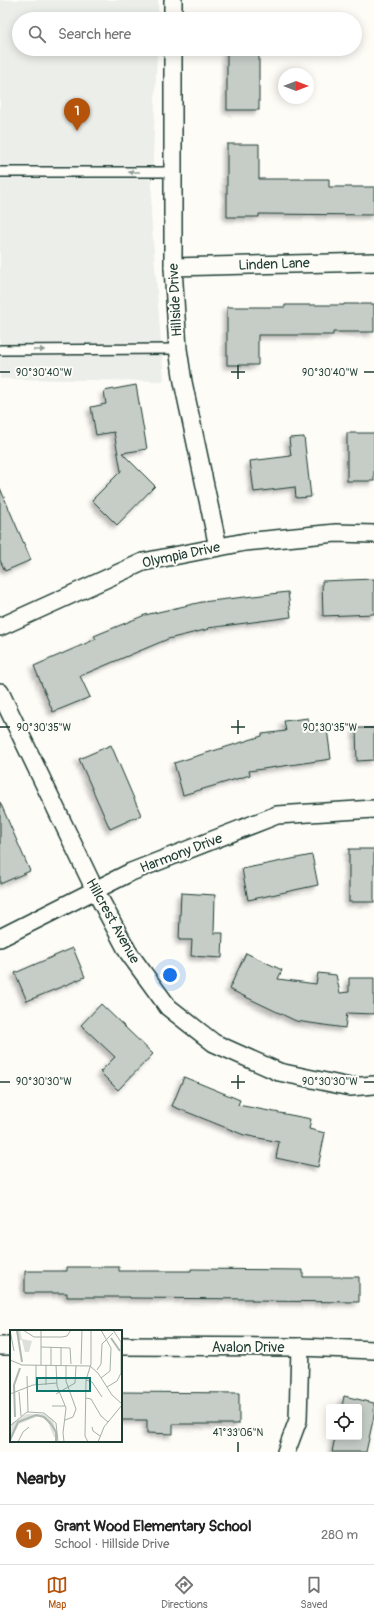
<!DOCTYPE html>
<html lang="en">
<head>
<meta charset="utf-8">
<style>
	body { margin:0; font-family:Pangolin,sans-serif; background:#f2f2f2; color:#222 }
	.controls { position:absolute; right:12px; bottom:12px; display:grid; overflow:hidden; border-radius:4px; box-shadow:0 2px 10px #0003 }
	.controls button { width:36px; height:36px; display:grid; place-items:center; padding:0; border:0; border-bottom:1px solid #e0e0e0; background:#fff; color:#222; font:20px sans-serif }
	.compass { position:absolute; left:278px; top:68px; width:36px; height:36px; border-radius:50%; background:#fff; box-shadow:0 2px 10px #0003; rotate:90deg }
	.you { position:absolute; left:170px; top:975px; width:14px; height:14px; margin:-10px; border:3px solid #fff; border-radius:50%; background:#1a73e8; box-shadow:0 0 0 6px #1a73e833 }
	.badge { display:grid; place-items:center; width:26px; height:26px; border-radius:50%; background:#b45309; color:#fff; font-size:13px; font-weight:700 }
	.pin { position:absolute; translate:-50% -33px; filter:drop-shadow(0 1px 2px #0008) }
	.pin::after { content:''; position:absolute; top:21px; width:14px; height:12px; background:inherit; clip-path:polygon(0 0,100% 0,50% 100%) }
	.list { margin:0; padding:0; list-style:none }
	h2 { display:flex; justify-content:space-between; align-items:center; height:52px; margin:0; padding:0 16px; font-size:17px }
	h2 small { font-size:13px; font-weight:400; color:#767676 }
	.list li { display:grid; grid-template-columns:26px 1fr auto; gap:12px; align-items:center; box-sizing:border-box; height:60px; padding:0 16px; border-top:1px solid #e0e0e0 }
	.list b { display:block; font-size:15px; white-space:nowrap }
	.list p { margin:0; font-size:13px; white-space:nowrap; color:#767676 }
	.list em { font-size:13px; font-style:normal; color:#767676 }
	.icon { flex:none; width:22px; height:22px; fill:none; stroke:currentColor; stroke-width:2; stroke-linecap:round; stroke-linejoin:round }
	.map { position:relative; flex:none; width:374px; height:1452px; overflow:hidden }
	.search { position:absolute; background:#fff; box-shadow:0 2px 10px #0003; left:12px; right:12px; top:12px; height:44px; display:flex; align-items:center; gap:10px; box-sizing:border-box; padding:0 14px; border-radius:22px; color:#767676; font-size:15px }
	.sheet { height:112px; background:#fff }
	nav { display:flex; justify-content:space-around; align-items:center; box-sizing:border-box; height:56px; border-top:1px solid #e0e0e0; background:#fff; font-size:11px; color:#767676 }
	nav a { display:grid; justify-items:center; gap:2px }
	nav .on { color:#b45309 }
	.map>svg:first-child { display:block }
	.built { fill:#eceee9 }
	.building { fill:#c6cdc7; stroke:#1f3d34; filter:url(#shadow) }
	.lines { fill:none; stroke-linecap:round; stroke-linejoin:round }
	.lane-casing { stroke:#1f3d34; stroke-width:12 }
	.street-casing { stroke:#1f3d34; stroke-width:20 }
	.lane { stroke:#fdfcf7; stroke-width:9 }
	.street { stroke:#fdfcf7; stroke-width:17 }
	.oneway { fill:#8e9c96 }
	.ticks { fill:none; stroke:#1f3d34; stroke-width:1.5 }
	.labels { text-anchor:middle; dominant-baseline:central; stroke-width:4; stroke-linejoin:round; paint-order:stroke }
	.street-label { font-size:14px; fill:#1f3d34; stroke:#fdfcf7 }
	.inset-river { fill:none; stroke:#aeb8b1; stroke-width:2 }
	.inset-road { fill:none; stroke:#a4b0a9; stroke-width:1 }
	.view { fill:#0f766e; fill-opacity:0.15; stroke:#0f766e; stroke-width:2 }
	.inset-edge { fill:none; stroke:#1f3d34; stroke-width:2 }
	.ticks-label { font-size:10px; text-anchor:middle; fill:#1f3d34; stroke:#fdfcf7; stroke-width:4; stroke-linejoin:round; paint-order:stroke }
</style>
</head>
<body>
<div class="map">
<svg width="374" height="1452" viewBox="0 0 374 1452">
	<defs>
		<filter id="shadow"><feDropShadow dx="-3.5" dy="3.5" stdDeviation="2" flood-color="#0004"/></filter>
	</defs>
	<rect width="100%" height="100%" fill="#fdfcf7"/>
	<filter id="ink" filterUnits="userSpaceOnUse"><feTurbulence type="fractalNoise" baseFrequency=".025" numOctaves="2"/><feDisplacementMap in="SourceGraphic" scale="8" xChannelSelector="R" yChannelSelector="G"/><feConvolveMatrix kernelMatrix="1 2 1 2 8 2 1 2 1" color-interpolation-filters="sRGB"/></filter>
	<g filter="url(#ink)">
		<!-- built -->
		<path class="built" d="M0 0H158V19H19V49H157L151 214 164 381 0 379Z"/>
		<!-- building -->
		<g class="building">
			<rect x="227" y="49" width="32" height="61"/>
			<path d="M227 144H259V179H329V187H374V215L259 214V217H227Z"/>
			<path d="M344 304H374V332H333V335H258V365H227V307H285V305H344Z"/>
			<path d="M136 385 147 449 122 453 155 486 117 525 92 500 121 471 114 432 96 435 91 407 106 404 104 391Z"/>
			<rect x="347" y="433" width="27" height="48"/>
			<path d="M304 437 311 497 296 498 295 487 254 492 250 461 291 456 289 438Z"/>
			<path d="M0 488 31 560 5 571 0 560Z"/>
			<path d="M374 579V614L323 616 322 581Z"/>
			<path d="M288 592 291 617 208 628 209 629 168 639 80 676 90 697 53 712 34 666 96 639 94 636 145 615 202 602Z"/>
			<path d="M308 718 310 731 327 729 331 759 249 771 250 775 183 795 174 763 262 736V734L286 731 284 721Z"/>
			<path d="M356 728H374V760L357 761Z"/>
			<path d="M111 745 141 815 110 829 79 759Z"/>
			<path d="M0 802 30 871 0 884Z"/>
			<rect x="349" y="849" width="25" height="53"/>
			<path d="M312 855 318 885 248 900 242 869Z"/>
			<path d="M181 893 215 895 214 933H223L222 958 191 956 192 940H179Z"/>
			<path d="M73 948 85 977 27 1001 15 973Z"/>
			<path d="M246 953 282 970 278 979 316 984 318 973 336 975 340 993 349 992V978H374V1014L347 1013 345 1028 296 1021 229 989Z"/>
			<path d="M101 1004 153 1054 118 1090 100 1072 115 1057 81 1025Z"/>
			<path d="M184 1077 240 1100 238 1105 311 1119 309 1129 325 1133 318 1167 276 1158 279 1142 244 1135 172 1106Z"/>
			<path d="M67 1267H119V1271H191V1269L303 1270V1277H359V1302L252 1301V1299L130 1298V1297H67V1293H25V1271H67Z"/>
			<path d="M121 1392 239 1393V1424H173V1434L147 1433V1420H121Z"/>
			<path d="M344 1396 374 1403V1416L366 1452H332L335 1437H359V1407H342Z"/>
		</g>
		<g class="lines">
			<defs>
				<g id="lane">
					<path d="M0 172H173"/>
					<path d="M0 350 178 349"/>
				</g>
				<g id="street">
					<path d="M173 0V19"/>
					<path d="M173 49V267L178 349 183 382 218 547"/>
					<path d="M173 267 374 262"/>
					<path d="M0 627 143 562 245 542 336 533 374 534"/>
					<path d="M0 692 95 890 128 952 168 1007 214 1043 279 1072 350 1087 374 1085"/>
					<path d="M0 938 131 872 277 815 374 809"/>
					<path d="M0 1346H11"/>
					<path d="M121 1346 300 1347 374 1350"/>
					<path d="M286 1452 298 1420 300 1347"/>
				</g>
			</defs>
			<!-- lane casing -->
			<use href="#lane" class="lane-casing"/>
			<!-- street casing -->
			<use href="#street" class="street-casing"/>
			<!-- lane -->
			<use href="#lane" class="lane"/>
			<!-- street -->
			<use href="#street" class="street"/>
		</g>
		<!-- one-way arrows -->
		<defs><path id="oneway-solid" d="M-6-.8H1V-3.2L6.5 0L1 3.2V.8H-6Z"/></defs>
		<g class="oneway">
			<use href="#oneway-solid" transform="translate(134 172) rotate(-180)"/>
			<use href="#oneway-solid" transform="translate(39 350)"/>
		</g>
	</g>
	<!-- ticks -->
	<path class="ticks" d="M238 365V379M0 372H10M231 372H245M364 372H374M238 720V734M0 727H10M231 727H245M364 727H374M238 1075V1089M0 1082H10M231 1082H245M364 1082H374M238 1442V1452"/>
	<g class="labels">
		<!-- street labels -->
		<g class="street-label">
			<text transform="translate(274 264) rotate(-2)">Linden Lane</text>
			<text transform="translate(175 300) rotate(-93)">Hillside Drive</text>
			<text transform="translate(181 555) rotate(-12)">Olympia Drive</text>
			<text transform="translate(181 853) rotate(-21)">Harmony Drive</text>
			<text transform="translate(113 921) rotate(61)">Hillcrest Avenue</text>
			<text x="248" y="1347">Avalon Drive</text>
		</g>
	</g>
	<!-- overview -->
	<g transform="translate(10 1330)">
		<rect width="112" height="112" fill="#fdfcf7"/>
		<path d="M6 0H10L12 9 22 11 19 22H15L12 10H8ZM17 84H34L43 90 48 107H44L38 92 32 87H26L9 94 0 112 2 93Z" fill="#dde0db"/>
		<path class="inset-river" d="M7 0 12 32M101 8 110 21M5 87 4 55 10 38M0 110 8 92 26 85 34 87 41 94 46 102V112"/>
		<path class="inset-road" d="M0 0 4 21M13 0 24 7H52L57 6 61 0M91 0 101 18 100 41 91 48M31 17 60 18 61 34M0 30 12 35 80 36 88 43 102 65 112 74M71 34 72 0M31 35V0M36 35V55M41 35V17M46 35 47 56 56 78 53 103 54 112M51 35V17M87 40 91 34 92 14 103 3M17 46 18 82M76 50 82 52 92 67M26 55V35M97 57 107 51 111 43V12L103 0M9 62 11 86M0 64 23 55 47 53M46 64 65 53 66 36M76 68 81 69 91 86 98 92M42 76H55M55 90 63 87 66 79 56 51V36M0 96 17 82 34 83 46 93 48 112M82 97 83 101 90 106M8 112 13 102 19 97M78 112 75 106 76 50 81 34V0M88 112 94 97 112 75"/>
		<path class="view" d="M27 48H80V61H27Z"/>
		<rect width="112" height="112" class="inset-edge"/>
	</g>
	<g class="ticks-label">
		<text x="44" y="376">90°30'40"W</text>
		<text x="330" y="376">90°30'40"W</text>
		<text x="44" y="731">90°30'35"W</text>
		<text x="330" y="731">90°30'35"W</text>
		<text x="44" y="1085">90°30'30"W</text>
		<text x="330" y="1085">90°30'30"W</text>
		<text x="238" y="1436">41°33'06"N</text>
	</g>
</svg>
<div class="controls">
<button><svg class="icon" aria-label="locate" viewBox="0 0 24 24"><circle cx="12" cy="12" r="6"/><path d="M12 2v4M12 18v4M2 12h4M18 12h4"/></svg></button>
</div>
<svg class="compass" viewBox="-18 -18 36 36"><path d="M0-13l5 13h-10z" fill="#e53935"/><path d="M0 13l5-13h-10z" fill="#767676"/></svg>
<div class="you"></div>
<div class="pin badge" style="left:77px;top:131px">1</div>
<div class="search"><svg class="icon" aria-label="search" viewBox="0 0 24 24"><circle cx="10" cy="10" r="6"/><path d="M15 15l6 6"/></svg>Search here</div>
</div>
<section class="sheet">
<h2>Nearby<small></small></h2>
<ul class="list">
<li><span class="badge">1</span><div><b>Grant Wood Elementary School</b><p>School · Hillside Drive</p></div><em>280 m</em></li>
</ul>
</section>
<nav>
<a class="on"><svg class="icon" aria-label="map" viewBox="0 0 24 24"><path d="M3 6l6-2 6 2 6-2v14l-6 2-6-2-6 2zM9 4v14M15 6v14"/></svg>Map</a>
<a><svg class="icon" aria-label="directions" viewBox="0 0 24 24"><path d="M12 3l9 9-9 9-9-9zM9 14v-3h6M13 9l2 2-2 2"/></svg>Directions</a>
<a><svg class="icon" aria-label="saved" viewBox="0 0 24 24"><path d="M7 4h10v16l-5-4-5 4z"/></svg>Saved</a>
</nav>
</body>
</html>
